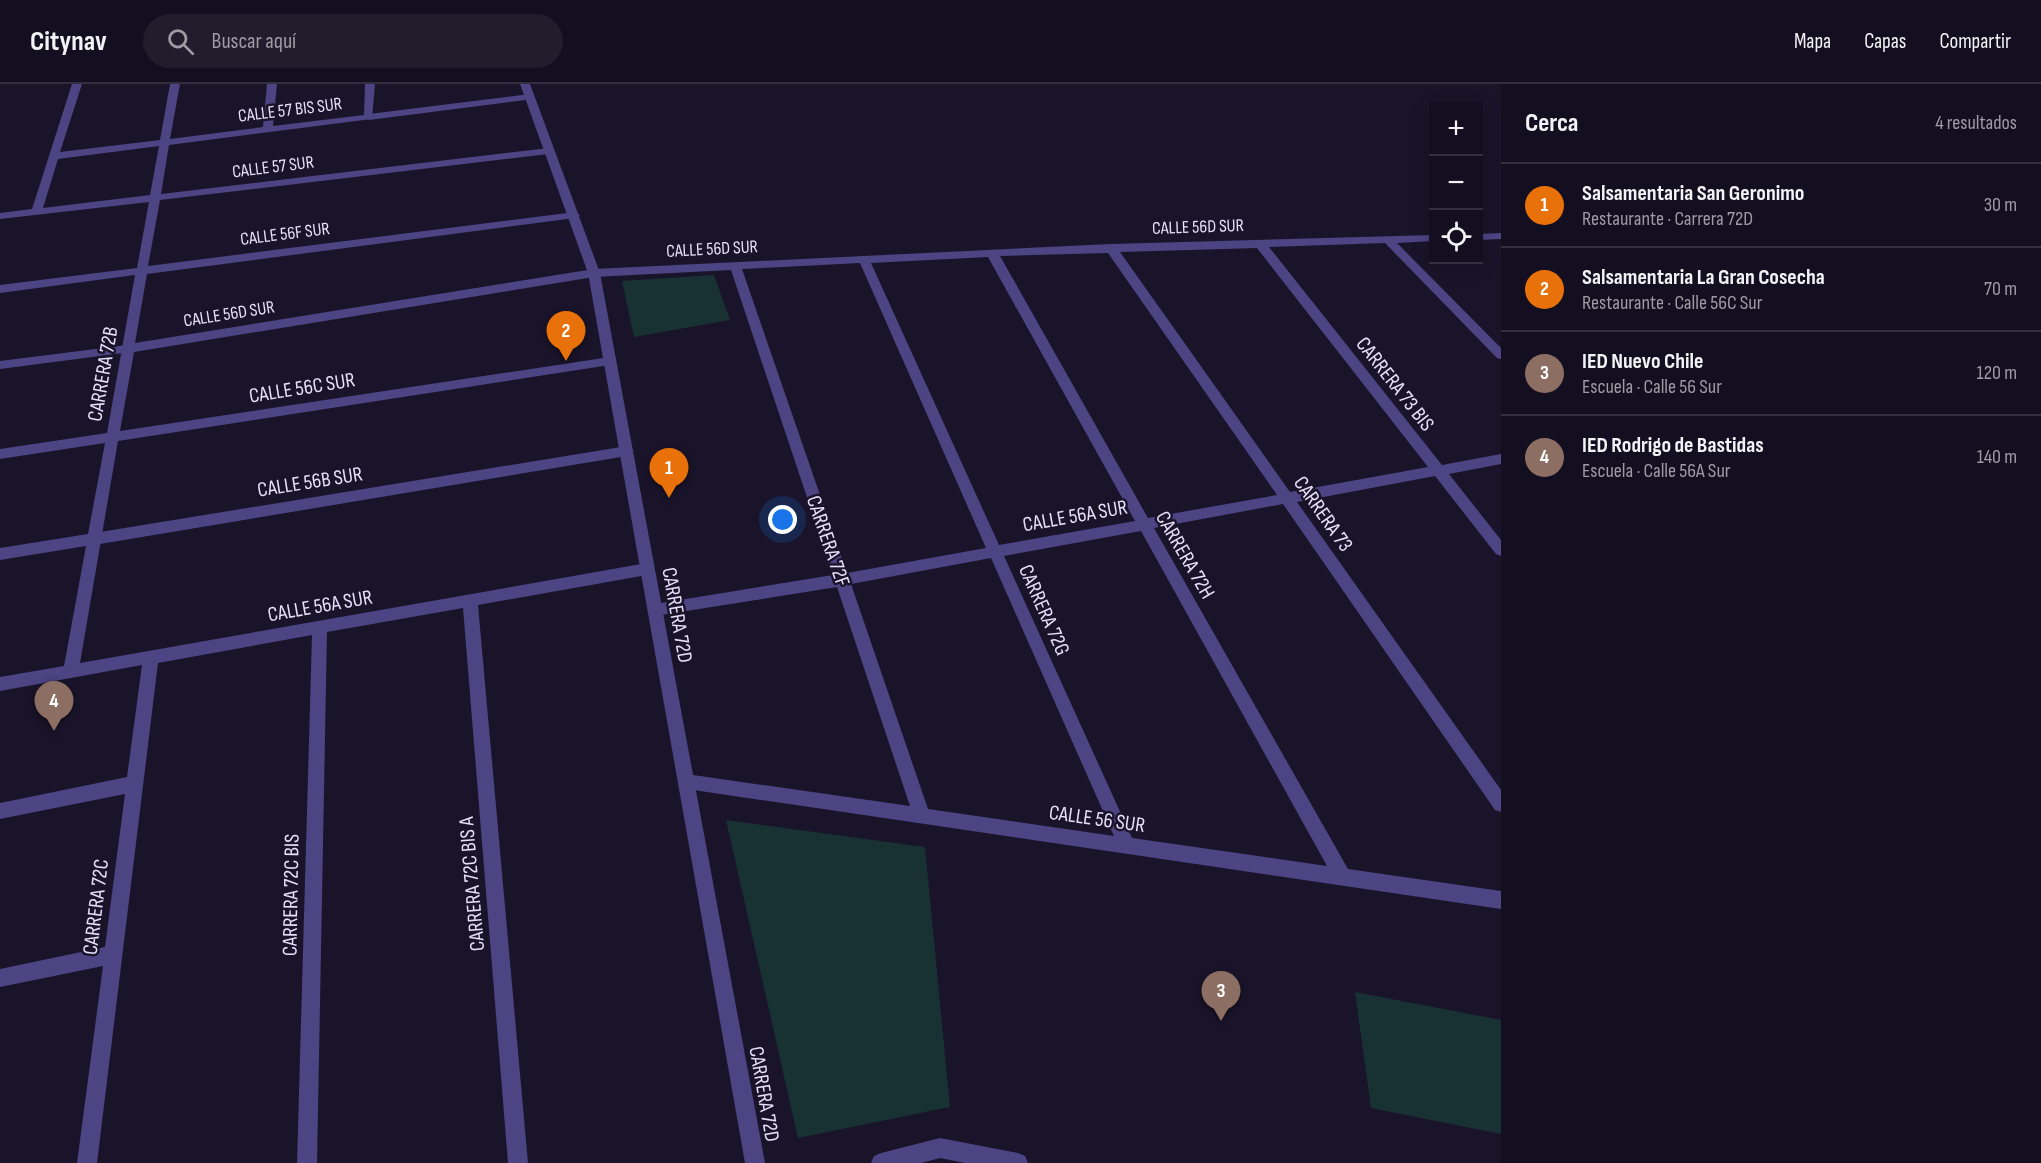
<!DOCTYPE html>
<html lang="es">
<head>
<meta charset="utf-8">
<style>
	body { margin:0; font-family:"Sofia Sans Condensed",sans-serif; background:#211d2d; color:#f1f3f6 }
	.controls { position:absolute; right:18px; top:18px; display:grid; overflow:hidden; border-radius:0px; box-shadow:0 3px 15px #0003 }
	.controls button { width:54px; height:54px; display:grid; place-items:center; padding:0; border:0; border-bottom:2px solid #332f3e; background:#140f20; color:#f1f3f6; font:30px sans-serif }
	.you { position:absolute; left:783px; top:436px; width:21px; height:21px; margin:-15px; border:4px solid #fff; border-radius:50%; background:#1a73e8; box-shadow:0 0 0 9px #1a73e833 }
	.badge { display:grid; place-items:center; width:39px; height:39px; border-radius:50%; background:#b45309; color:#fff; font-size:20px; font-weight:700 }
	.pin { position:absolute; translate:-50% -50px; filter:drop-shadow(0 2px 3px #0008) }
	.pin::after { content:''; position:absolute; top:32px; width:21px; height:18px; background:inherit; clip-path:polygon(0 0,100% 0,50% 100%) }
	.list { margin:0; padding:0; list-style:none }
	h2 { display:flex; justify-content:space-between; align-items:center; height:78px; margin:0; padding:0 24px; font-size:26px }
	h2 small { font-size:20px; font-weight:400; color:#9d9ca5 }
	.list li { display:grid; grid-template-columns:39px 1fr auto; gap:18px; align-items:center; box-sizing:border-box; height:84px; padding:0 24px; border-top:2px solid #332f3e }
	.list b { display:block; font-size:22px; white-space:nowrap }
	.list p { margin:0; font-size:20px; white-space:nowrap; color:#9d9ca5 }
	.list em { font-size:20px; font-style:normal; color:#9d9ca5 }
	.icon { flex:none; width:33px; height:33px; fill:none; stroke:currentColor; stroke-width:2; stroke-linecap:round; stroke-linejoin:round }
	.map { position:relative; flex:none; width:1501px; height:1079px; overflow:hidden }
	header { display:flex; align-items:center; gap:36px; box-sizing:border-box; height:84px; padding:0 30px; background:#140f20; border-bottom:2px solid #332f3e }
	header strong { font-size:28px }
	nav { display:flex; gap:33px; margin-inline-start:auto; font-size:21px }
	.search { width:420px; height:54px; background:#211d2d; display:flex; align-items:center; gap:15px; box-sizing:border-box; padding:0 21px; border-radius:33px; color:#9d9ca5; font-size:22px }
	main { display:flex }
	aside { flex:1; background:#140f20 }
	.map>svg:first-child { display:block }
	.green { fill:#183133 }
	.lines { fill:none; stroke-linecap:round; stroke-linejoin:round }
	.service { fill:#4c4483; fill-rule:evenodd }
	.pedestrian { fill:#4c4483; fill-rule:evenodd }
	.minor { fill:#4c4483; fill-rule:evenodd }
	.tertiary { fill:#4c4483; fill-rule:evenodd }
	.labels { text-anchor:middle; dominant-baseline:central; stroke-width:5; stroke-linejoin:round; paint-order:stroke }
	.far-street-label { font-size:18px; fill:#e6e0fc; stroke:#1a142a }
	.street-label { font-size:21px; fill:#e6e0fc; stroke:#1a142a }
</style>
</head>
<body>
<header>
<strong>Citynav</strong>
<div class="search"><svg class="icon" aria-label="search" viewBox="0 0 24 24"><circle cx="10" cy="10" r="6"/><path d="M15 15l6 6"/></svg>Buscar aquí</div>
<nav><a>Mapa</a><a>Capas</a><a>Compartir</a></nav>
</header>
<main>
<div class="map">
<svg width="1501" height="1079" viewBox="0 0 1501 1079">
	<rect width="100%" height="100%" fill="#1a142a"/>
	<!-- green -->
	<g class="green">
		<path d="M714 191 730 236 634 253 622 197Z"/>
		<path d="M726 736 925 763 950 1023 798 1054Z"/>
		<path d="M1355 908 1501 936V1050L1371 1024Z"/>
	</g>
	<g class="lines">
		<!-- service -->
		<g class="service">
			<path d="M530 10 533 11V15L369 36 364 33 369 30Z"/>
			<path d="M127 261 133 265 131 268 0 285V277Z"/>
		</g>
		<!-- pedestrian -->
		<path class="pedestrian" d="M627 362 634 367 627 372 94 461 89 459 87 455 89 451 94 449Z"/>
		<!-- minor -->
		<g class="minor">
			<path d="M72 0H82L60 68 160 56 170 0H180L170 55 263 43 267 0H277L273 42 364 31 365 0H375L372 35 169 61 161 110 549 64 554 67 549 70 160 116 148 182 575 128 580 131 575 134 147 190 135 259 594 185 1111 160 1434 151V157L1397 159 1501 264V275L1497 274 1385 159 1269 163 1442 381 1501 370V380L1449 390 1501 456V472L1496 470 1435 392 1297 418 1501 706V728L1495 726 1283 420 1154 444 1348 785 1501 807V825L680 704 678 698 680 692 686 690 910 722 837 503 655 532 650 530 648 526 650 522 655 520 833 491 731 186 594 193 134 268 120 347 610 273 616 277 610 281 118 357 80 579 647 479 652 481 654 485 652 489 647 491 478 521 528 1079H508L463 524 327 548 317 1079H297L312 551 158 579 97 1079H77L103 882 0 903V885L105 863 125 710 0 735V719L127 693 142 581 0 607V593L64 582 86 462 0 476V464L88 450 105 359 0 375V365L107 349 135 191 0 209V201L137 184 149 118 0 135V129L32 125ZM159 62 150 111 43 124 58 75ZM1257 164 1428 383 1290 408 1120 168ZM1108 169 1277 411 1148 434 1000 172ZM988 173 1135 437 999 461 871 179ZM860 179 986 464 847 489 742 185ZM1141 447 1327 782 1132 754 1004 472ZM991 474 1114 752 928 725 851 500Z"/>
			<path d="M1501 149V155L1478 156V150Z"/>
			<path d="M940 1054 1018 1069 1025 1072 1028 1079H965L940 1074 921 1079H871L874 1072 881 1069Z"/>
		</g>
		<!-- tertiary -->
		<path class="tertiary" d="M520 0H530L600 189 765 1079H745L588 189Z"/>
	</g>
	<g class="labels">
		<!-- far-street labels -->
		<g class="far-street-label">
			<text transform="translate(290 26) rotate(-7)">CALLE 57 BIS SUR</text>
			<text transform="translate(273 83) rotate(-7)">CALLE 57 SUR</text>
			<text transform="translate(1198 143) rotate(-2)">CALLE 56D SUR</text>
			<text transform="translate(285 150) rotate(-7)">CALLE 56F SUR</text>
			<text transform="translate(712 165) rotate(-3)">CALLE 56D SUR</text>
			<text transform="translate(229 230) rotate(-9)">CALLE 56D SUR</text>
		</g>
		<!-- street labels -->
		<g class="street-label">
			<text transform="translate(103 290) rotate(-80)">CARRERA 72B</text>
			<text transform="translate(1395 300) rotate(52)">CARRERA 73 BIS</text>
			<text transform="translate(302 304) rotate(-9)">CALLE 56C SUR</text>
			<text transform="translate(310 398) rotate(-9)">CALLE 56B SUR</text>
			<text transform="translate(1323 430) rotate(55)">CARRERA 73</text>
			<text transform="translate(1075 432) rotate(-10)">CALLE 56A SUR</text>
			<text transform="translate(828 457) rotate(71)">CARRERA 72F</text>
			<text transform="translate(1185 471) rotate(60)">CARRERA 72H</text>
			<text transform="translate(320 522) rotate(-10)">CALLE 56A SUR</text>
			<text transform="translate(1044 526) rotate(66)">CARRERA 72G</text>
			<text transform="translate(677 531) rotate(80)">CARRERA 72D</text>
			<text transform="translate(1097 735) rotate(8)">CALLE 56 SUR</text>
			<text transform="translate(472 800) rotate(-95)">CARRERA 72C BIS A</text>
			<text transform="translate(291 811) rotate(-89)">CARRERA 72C BIS</text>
			<text transform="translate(96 823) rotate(-83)">CARRERA 72C</text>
			<text transform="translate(764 1010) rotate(80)">CARRERA 72D</text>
		</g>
	</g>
</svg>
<div class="controls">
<button>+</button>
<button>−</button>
<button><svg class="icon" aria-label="locate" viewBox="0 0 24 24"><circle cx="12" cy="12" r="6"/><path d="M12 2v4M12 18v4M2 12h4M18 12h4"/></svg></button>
</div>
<div class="you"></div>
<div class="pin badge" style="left:669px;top:414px;background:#e8710a">1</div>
<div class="pin badge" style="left:566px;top:277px;background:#e8710a">2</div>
<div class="pin badge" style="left:1221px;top:937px;background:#8d6e63">3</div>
<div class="pin badge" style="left:54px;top:647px;background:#8d6e63">4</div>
</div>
<aside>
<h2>Cerca<small>4 resultados</small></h2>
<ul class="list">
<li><span class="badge" style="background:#e8710a">1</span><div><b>Salsamentaria San Geronimo</b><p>Restaurante · Carrera 72D</p></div><em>30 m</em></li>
<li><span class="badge" style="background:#e8710a">2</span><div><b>Salsamentaria La Gran Cosecha</b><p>Restaurante · Calle 56C Sur</p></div><em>70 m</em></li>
<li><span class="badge" style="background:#8d6e63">3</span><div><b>IED Nuevo Chile</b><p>Escuela · Calle 56 Sur</p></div><em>120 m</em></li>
<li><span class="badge" style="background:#8d6e63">4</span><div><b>IED Rodrigo de Bastidas</b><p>Escuela · Calle 56A Sur</p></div><em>140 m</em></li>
</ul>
</aside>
</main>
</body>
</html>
